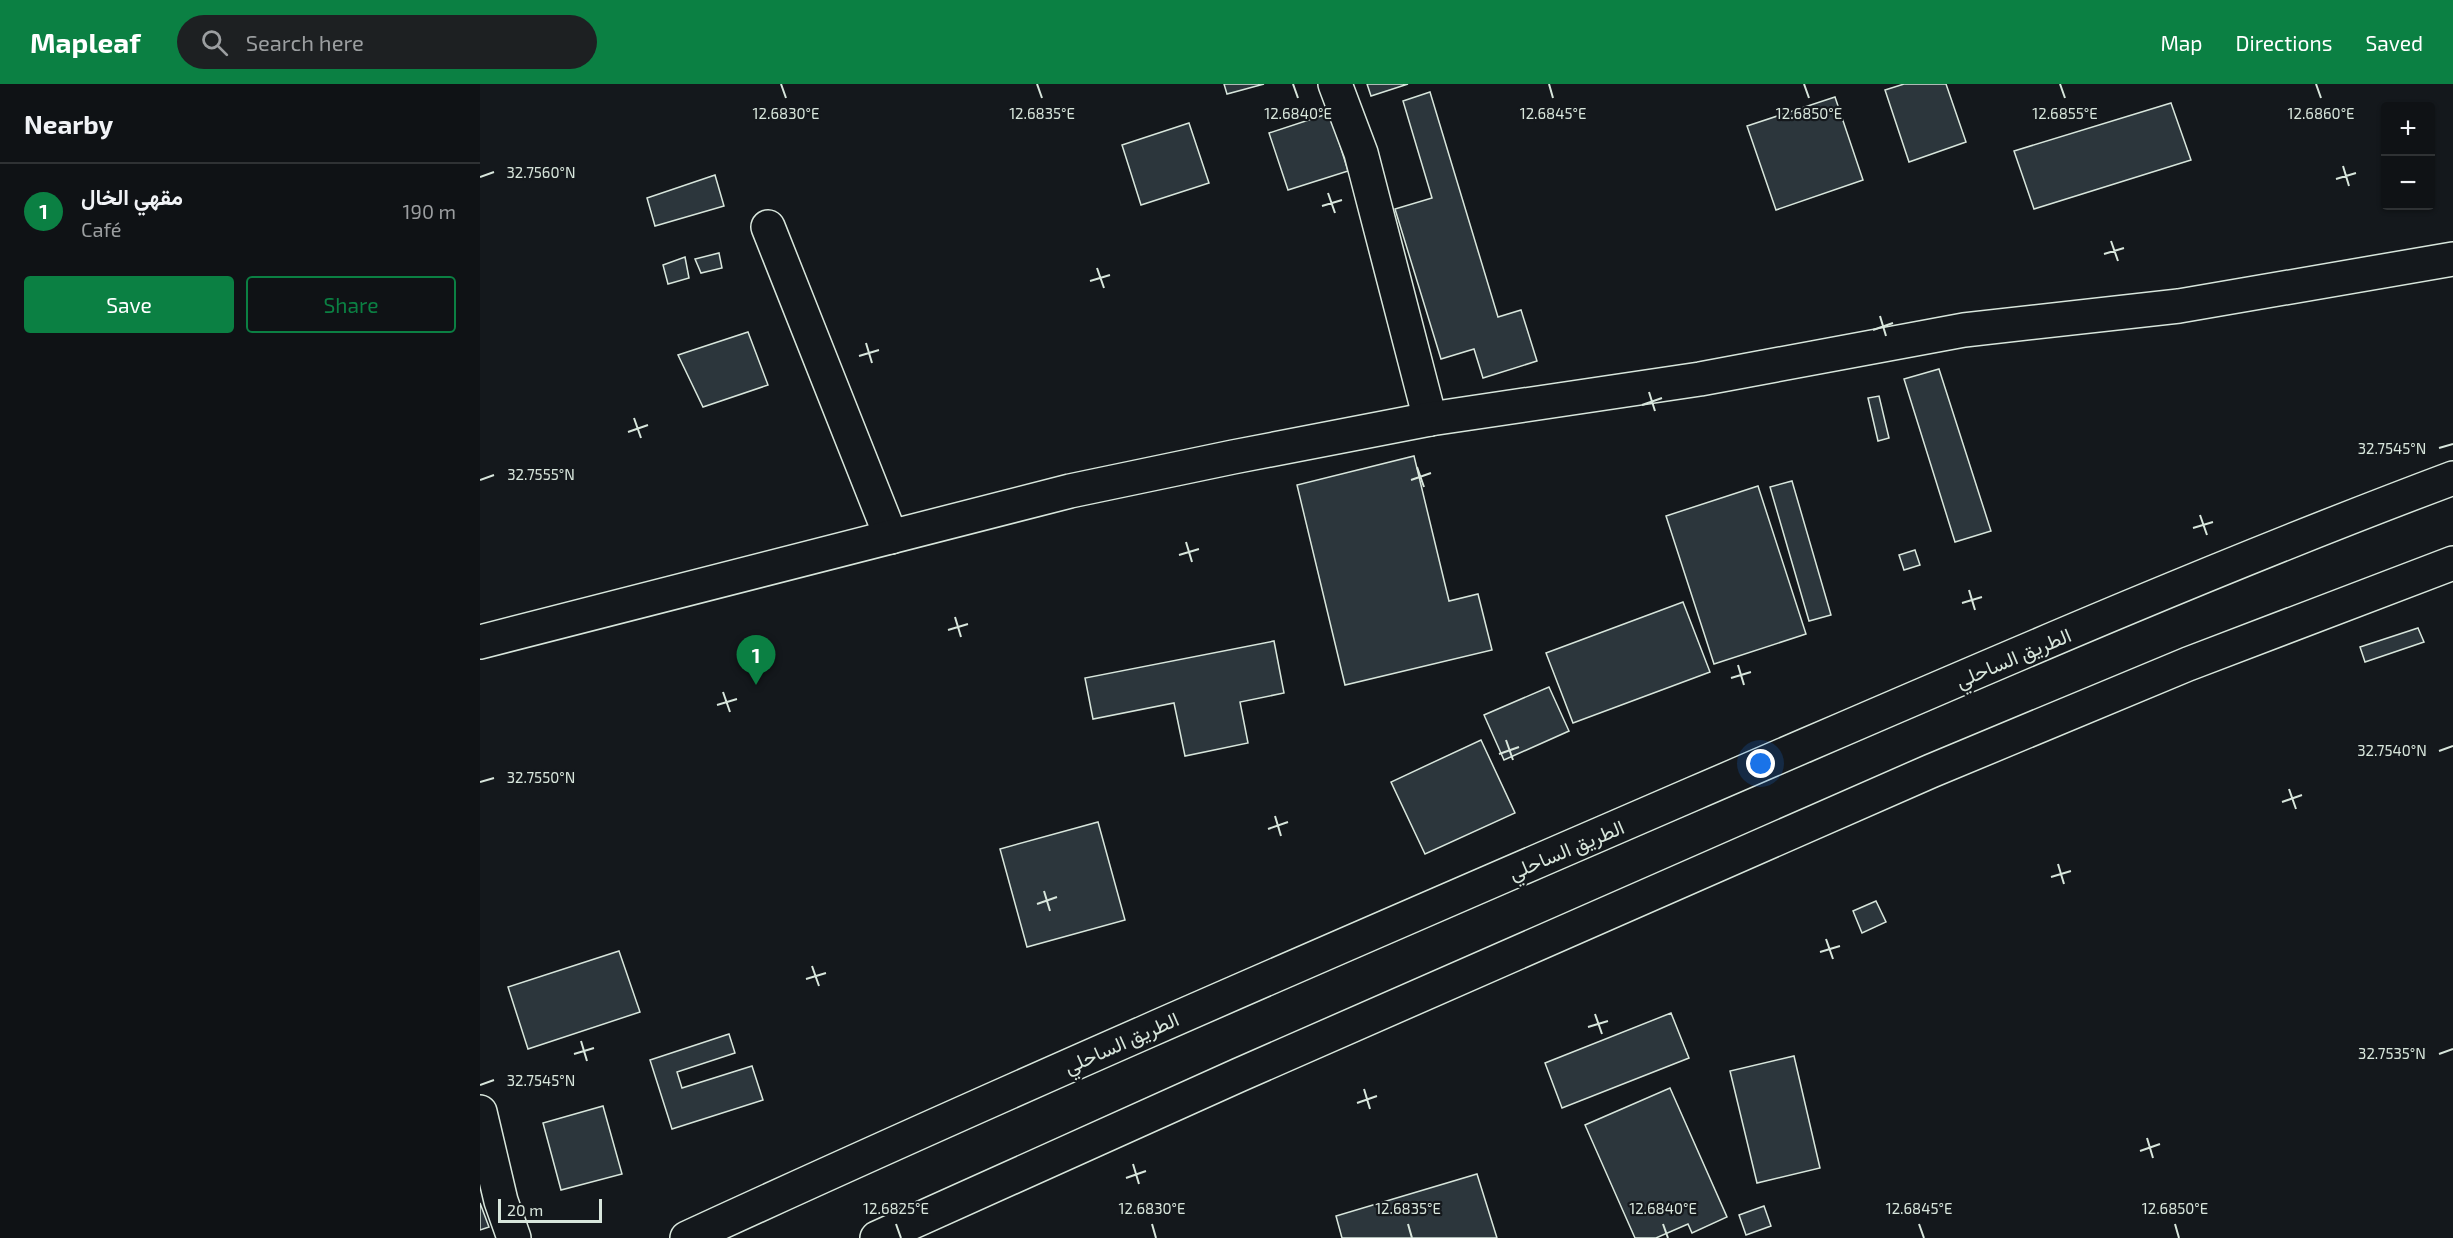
<!DOCTYPE html>
<html lang="en">
<head>
<meta charset="utf-8">
<style>
	body { margin:0; font-family:"Exo 2",Vazirmatn,sans-serif; background:#1d2022; color:#f1f3f6 }
	.controls { position:absolute; right:18px; top:18px; display:grid; overflow:hidden; border-radius:6px; box-shadow:0 2px 4px #0004 }
	.controls button { width:54px; height:54px; display:grid; place-items:center; padding:0; border:0; border-bottom:2px solid #2f3234; background:#0f1215; color:#f1f3f6; font:30px sans-serif }
	.scale { position:absolute; left:18px; bottom:15px; width:104px; box-sizing:border-box; padding-left:6px; border:3px solid #d8e6dc; border-top:0; font-size:16px; line-height:21px; white-space:nowrap; color:#d8e6dc; -webkit-text-stroke:4px #14181c; paint-order:stroke }
	.you { position:absolute; left:1281px; top:680px; width:21px; height:21px; margin:-15px; border:4px solid #fff; border-radius:50%; background:#1a73e8; box-shadow:0 0 0 9px #1a73e833 }
	.badge { display:grid; place-items:center; width:39px; height:39px; border-radius:50%; background:#0b8043; color:#fff; font-size:20px; font-weight:700 }
	.pin { position:absolute; translate:-50% -50px; filter:drop-shadow(0 2px 3px #0008) }
	.pin::after { content:''; position:absolute; top:32px; width:21px; height:18px; background:inherit; clip-path:polygon(0 0,100% 0,50% 100%) }
	.list { margin:0; padding:0; list-style:none }
	h2 { display:flex; justify-content:space-between; align-items:center; height:78px; margin:0; padding:0 24px; font-size:26px }
	h2 small { font-size:20px; font-weight:400; color:#9b9ea0 }
	.list li { display:grid; grid-template-columns:39px 1fr auto; gap:18px; align-items:center; box-sizing:border-box; height:96px; padding:0 24px; border-top:2px solid #2f3234 }
	.list b { display:block; font-size:22px; white-space:nowrap }
	.list p { margin:0; font-size:20px; white-space:nowrap; color:#9b9ea0 }
	.list em { font-size:20px; font-style:normal; color:#9b9ea0 }
	.actions { display:flex; gap:12px; padding:18px 24px }
	.actions a { flex:1; padding:14px 0; border:2px solid #0b8043; border-radius:6px; text-align:center; font-size:21px; color:#0b8043 }
	.actions .main { background:#0b8043; color:#fff }
	.icon { flex:none; width:33px; height:33px; fill:none; stroke:currentColor; stroke-width:2; stroke-linecap:round; stroke-linejoin:round }
	.map { position:relative; flex:none; width:1973px; height:1154px; overflow:hidden }
	header { display:flex; align-items:center; gap:36px; box-sizing:border-box; height:84px; padding:0 30px; background:#0b8043; color:#fff }
	header strong { font-size:28px }
	nav { display:flex; gap:33px; margin-inline-start:auto; font-size:21px }
	.search { width:420px; height:54px; background:#1d2022; display:flex; align-items:center; gap:15px; box-sizing:border-box; padding:0 21px; border-radius:33px; color:#9b9ea0; font-size:22px }
	main { display:flex }
	aside { flex:1; background:#0f1215 }
	.map>svg:first-child { display:block }
	.building { fill:#2c363c; stroke:#d8e6dc; stroke-width:1.5 }
	.lines { fill:none; stroke-linecap:round; stroke-linejoin:round }
	.minor-casing { stroke:#d8e6dc; stroke-width:36 }
	.highway-casing { stroke:#d8e6dc; stroke-width:36 }
	.minor { stroke:#14181c; stroke-width:33 }
	.highway { stroke:#14181c; stroke-width:33 }
	.ticks { fill:none; stroke:#d8e6dc; stroke-width:2 }
	.labels { text-anchor:middle; dominant-baseline:central; stroke-width:4.5; stroke-linejoin:round; paint-order:stroke }
	.street-label { font-size:20px; fill:#d8e6dc; stroke:#14181c }
	.ticks-label { font-size:15px; text-anchor:middle; fill:#d8e6dc; stroke:#14181c; stroke-width:4.5; stroke-linejoin:round; paint-order:stroke }
</style>
</head>
<body>
<header>
<strong>Mapleaf</strong>
<div class="search"><svg class="icon" aria-label="search" viewBox="0 0 24 24"><circle cx="10" cy="10" r="6"/><path d="M15 15l6 6"/></svg>Search here</div>
<nav><a>Map</a><a>Directions</a><a>Saved</a></nav>
</header>
<main>
<aside>
<h2>Nearby<small></small></h2>
<ul class="list">
<li><span class="badge">1</span><div><b>مقهي الخال</b><p>Café</p></div><em>190 m</em></li>
</ul>
<div class="actions"><a class="main">Save</a><a>Share</a></div>
</aside>
<div class="map">
<svg width="1973" height="1154" viewBox="0 0 1973 1154">
	<rect width="100%" height="100%" fill="#14181c"/>
	<!-- building -->
	<g class="building">
		<path d="M744 0H784L747 10Z"/>
		<path d="M887 0H928L891 12Z"/>
		<path d="M1424 0H1466L1486 58 1429 78 1405 6Z"/>
		<path d="M950 8 1018 233 1041 226 1057 277 1003 294 994 265 961 275 915 125 952 114 923 17Z"/>
		<path d="M1355 13 1383 96 1296 126 1267 42Z"/>
		<path d="M1691 19 1711 76 1554 125 1534 67Z"/>
		<path d="M850 29 868 87 808 106 789 49Z"/>
		<path d="M709 39 729 99 661 121 642 61Z"/>
		<path d="M235 91 244 122 175 142 167 114Z"/>
		<path d="M239 169 242 184 221 189 215 175Z"/>
		<path d="M205 173 209 194 188 200 183 181Z"/>
		<path d="M268 248 288 301 223 323 198 271Z"/>
		<path d="M1459 285 1511 447 1475 458 1424 295Z"/>
		<path d="M1399 312 1409 354 1398 357 1388 314Z"/>
		<path d="M934 372 969 517 998 510 1012 566 865 601 817 401Z"/>
		<path d="M1312 397 1351 531 1329 537 1290 403Z"/>
		<path d="M1278 402 1326 550 1234 580 1186 432Z"/>
		<path d="M1435 466 1440 481 1424 486 1419 471Z"/>
		<path d="M1203 518 1230 588 1093 639 1066 569Z"/>
		<path d="M1938 544 1944 558 1885 578 1880 563Z"/>
		<path d="M794 557 804 609 760 618 768 659 705 672 694 619 613 635 605 594Z"/>
		<path d="M1069 603 1089 647 1024 676 1004 631Z"/>
		<path d="M1001 656 1035 729 945 770 911 698Z"/>
		<path d="M618 738 645 836 547 863 520 765Z"/>
		<path d="M1396 817 1406 838 1382 849 1373 827Z"/>
		<path d="M139 867 160 928 48 965 28 903Z"/>
		<path d="M1191 929 1209 974 1082 1024 1065 979Z"/>
		<path d="M249 950 255 969 197 988 202 1004 272 982 283 1016 192 1045 170 976Z"/>
		<path d="M1314 972 1340 1084 1277 1099 1250 987Z"/>
		<path d="M1190 1004 1247 1133 1212 1149 1208 1140 1176 1154H1155L1105 1041Z"/>
		<path d="M123 1022 142 1090 81 1106 63 1039Z"/>
		<path d="M997 1090 1017 1154H862L856 1132Z"/>
		<path d="M0 1119 9 1143 0 1146Z"/>
		<path d="M1284 1122 1291 1142 1266 1151 1259 1131Z"/>
	</g>
	<g class="lines">
		<defs>
			<g id="minor">
				<path d="M855 0 881 69 950 335"/>
				<path d="M288 143 411 453"/>
				<path d="M0 558 590 407 753 373 950 335 1220 295 1484 246 1699 222 1973 175"/>
				<path d="M0 1028 21 1117 34 1154"/>
			</g>
			<g id="highway">
				<path d="M207 1154C541 1000 878 855 1215 709 1466 601 1717 490 1973 394"/>
				<path d="M397 1154 759 991 1451 687 1708 580 1973 479"/>
			</g>
		</defs>
		<!-- minor casing -->
		<use href="#minor" class="minor-casing"/>
		<!-- highway casing -->
		<use href="#highway" class="highway-casing"/>
		<!-- minor -->
		<use href="#minor" class="minor"/>
		<!-- highway -->
		<use href="#highway" class="highway"/>
	</g>
	<!-- ticks -->
	<path class="ticks" d="M301 0 306 14M557 0 562 14M813 0 818 14M1069 0 1073 14M1324 0 1329 14M1580 0 1585 14M1836 0 1841 14M1863 82 1869 102M0 93 14 88M1856 95 1876 89M848 109 855 129M842 122 862 116M1631 157 1638 177M1624 170 1644 164M617 184 624 204M610 197 630 191M1400 232 1406 252M1393 246 1413 239M386 259 392 279M379 272 399 266M1169 308 1175 327M1162 321 1182 314M154 334 161 354M148 348 168 341M1959 364 1973 360M937 383 944 403M0 396 14 391M931 396 951 389M1720 431 1727 451M1713 444 1733 438M706 458 712 478M699 471 719 465M1489 506 1495 526M1482 519 1502 513M475 533 481 553M468 546 488 540M1258 581 1264 601M1251 594 1271 588M243 608 250 628M237 621 257 615M1026 656 1033 676M1959 667 1973 662M1019 670 1039 663M0 698 14 694M1809 705 1816 725M1802 718 1822 711M795 732 801 752M788 745 808 738M1578 780 1584 800M1571 793 1591 787M564 807 570 827M557 820 577 813M1346 855 1353 875M1340 868 1360 862M332 882 339 902M326 895 346 889M1115 930 1122 950M1108 943 1128 937M101 957 107 977M94 970 114 964M1959 970 1973 965M0 1001 14 996M884 1005 890 1025M877 1019 897 1012M1667 1054 1673 1074M1660 1067 1680 1060M653 1080 659 1100M646 1094 666 1087M416 1140 421 1154M672 1140 676 1154M928 1140 932 1154M1183 1140 1188 1154M1439 1140 1444 1154M1695 1140 1699 1154"/>
	<g class="labels">
		<!-- street labels -->
		<g class="street-label">
			<text transform="translate(1533 573) rotate(-23)">الطريق الساحلي</text>
			<text transform="translate(1086 765) rotate(-23)">الطريق الساحلي</text>
			<text transform="translate(641 958) rotate(-24)">الطريق الساحلي</text>
		</g>
	</g>
	<g class="ticks-label">
		<text x="306" y="35">12.6830°E</text>
		<text x="562" y="35">12.6835°E</text>
		<text x="818" y="35">12.6840°E</text>
		<text x="1073" y="35">12.6845°E</text>
		<text x="1329" y="35">12.6850°E</text>
		<text x="1585" y="35">12.6855°E</text>
		<text x="1841" y="35">12.6860°E</text>
		<text x="61" y="94">32.7560°N</text>
		<text x="1912" y="370">32.7545°N</text>
		<text x="61" y="396">32.7555°N</text>
		<text x="1912" y="672">32.7540°N</text>
		<text x="61" y="699">32.7550°N</text>
		<text x="1912" y="975">32.7535°N</text>
		<text x="61" y="1002">32.7545°N</text>
		<text x="416" y="1130">12.6825°E</text>
		<text x="672" y="1130">12.6830°E</text>
		<text x="928" y="1130">12.6835°E</text>
		<text x="1183" y="1130">12.6840°E</text>
		<text x="1439" y="1130">12.6845°E</text>
		<text x="1695" y="1130">12.6850°E</text>
	</g>
</svg>
<div class="controls">
<button>+</button>
<button>−</button>
</div>
<div class="scale">20 m</div>
<div class="you"></div>
<div class="pin badge" style="left:276px;top:601px">1</div>
</div>
</main>
</body>
</html>
